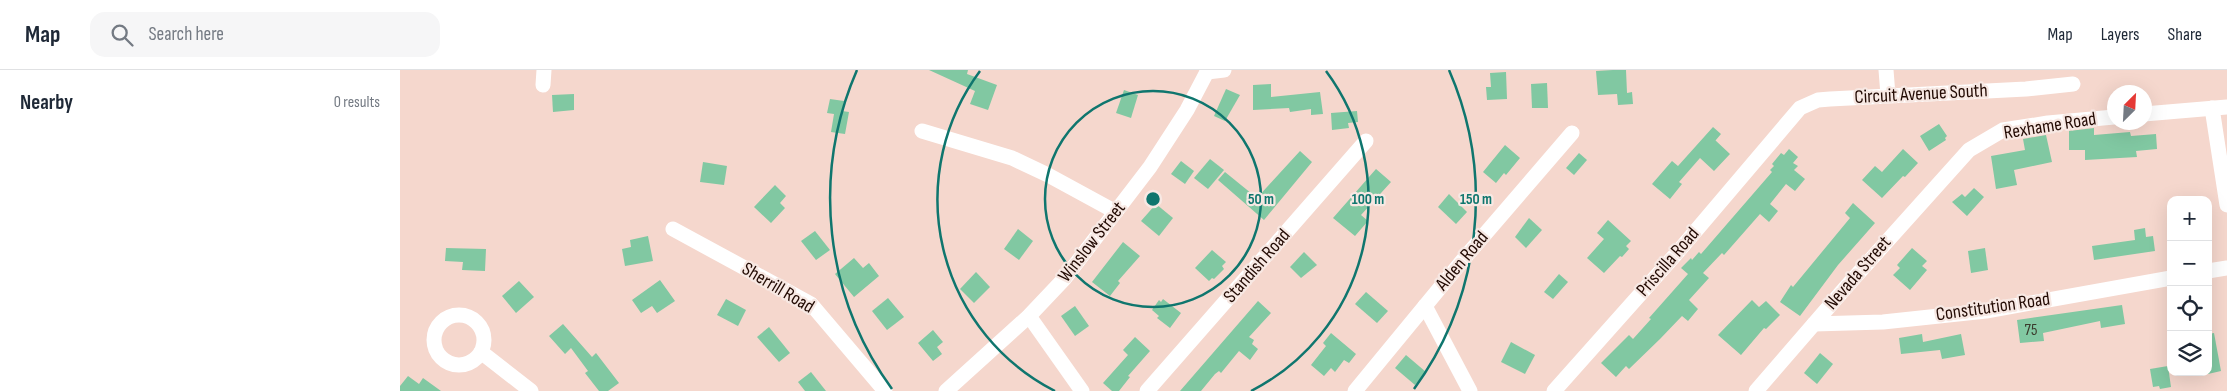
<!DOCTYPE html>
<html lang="en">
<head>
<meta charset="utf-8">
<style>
	body { margin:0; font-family:"Sofia Sans Condensed",sans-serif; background:#f6f6f7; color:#1f2937 }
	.controls { position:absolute; right:15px; bottom:15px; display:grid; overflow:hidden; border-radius:10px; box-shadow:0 5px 20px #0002 }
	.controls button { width:45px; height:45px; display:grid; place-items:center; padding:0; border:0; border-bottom:1px solid #e0e1e3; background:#fff; color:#1f2937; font:25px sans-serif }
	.compass { position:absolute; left:1707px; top:15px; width:45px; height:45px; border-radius:50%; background:#fff; box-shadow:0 5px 20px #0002; rotate:24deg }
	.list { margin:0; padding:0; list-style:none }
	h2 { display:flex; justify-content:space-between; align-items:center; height:65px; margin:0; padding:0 20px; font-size:21px }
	h2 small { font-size:16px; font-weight:400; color:#747a83 }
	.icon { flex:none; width:28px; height:28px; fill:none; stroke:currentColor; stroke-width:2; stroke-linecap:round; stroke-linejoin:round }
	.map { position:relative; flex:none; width:1827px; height:321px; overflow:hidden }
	header { display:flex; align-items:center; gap:30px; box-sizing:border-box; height:70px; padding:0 25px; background:#fff; border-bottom:1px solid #e0e1e3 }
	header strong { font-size:24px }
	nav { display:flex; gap:28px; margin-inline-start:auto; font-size:18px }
	.search { width:350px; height:45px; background:#f6f6f7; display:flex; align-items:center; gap:12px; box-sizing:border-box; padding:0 18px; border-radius:15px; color:#747a83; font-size:19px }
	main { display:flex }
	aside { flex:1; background:#fff }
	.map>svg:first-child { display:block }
	.building { fill:#81c8a2 }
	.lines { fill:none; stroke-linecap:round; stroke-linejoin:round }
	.minor { stroke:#fff; stroke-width:15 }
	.ring { fill:none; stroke:#0f766e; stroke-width:2.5 }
	.labels { text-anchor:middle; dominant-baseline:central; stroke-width:4.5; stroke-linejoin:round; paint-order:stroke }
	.number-label { font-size:16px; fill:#3a3a2b }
	.street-label { font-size:19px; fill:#220a03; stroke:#f7e8e3 }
	.centre { fill:#0f766e; stroke:#f7e8e3; stroke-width:2.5 }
	.ring-label { font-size:15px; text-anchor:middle; font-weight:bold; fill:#0f766e; stroke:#f7e8e3; stroke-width:4.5; stroke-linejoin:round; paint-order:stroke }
</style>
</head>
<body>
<header>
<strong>Map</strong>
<div class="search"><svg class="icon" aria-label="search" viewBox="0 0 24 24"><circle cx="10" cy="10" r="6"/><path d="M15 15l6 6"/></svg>Search here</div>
<nav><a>Map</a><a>Layers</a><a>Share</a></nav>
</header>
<main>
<aside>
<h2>Nearby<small>0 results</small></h2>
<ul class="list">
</ul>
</aside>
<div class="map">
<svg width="1827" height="321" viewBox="0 0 1827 321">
	<rect width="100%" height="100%" fill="#f5d7cd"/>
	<!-- building -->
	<g class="building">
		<path d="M529 0H568L567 4 597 15 588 40 570 34 575 21Z"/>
		<path d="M1213 0H1226L1227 23 1232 22 1233 34 1218 35 1217 24 1198 25 1196 1Z"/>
		<path d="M1106 2 1107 29 1087 30 1086 17H1091L1090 3Z"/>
		<path d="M1147 13 1148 38H1132L1131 14Z"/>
		<path d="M871 14V27L920 22 923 44 911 45V39L890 42 889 38 853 40V15Z"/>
		<path d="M826 19 840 25 825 51 814 46Z"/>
		<path d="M724 20 738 25 731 48 716 43Z"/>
		<path d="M174 24V40L153 42 152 25Z"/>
		<path d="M430 29 444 31 442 41 449 42 445 64 431 62 434 44 427 43Z"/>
		<path d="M957 41 958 52 948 53 949 58 932 60 931 43Z"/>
		<path d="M1539 54 1547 66 1545 68 1546 70 1529 81 1520 66Z"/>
		<path d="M1313 57 1321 64 1310 77 1315 70 1330 84 1314 101 1300 88 1279 112 1282 114 1270 129 1252 114 1272 91 1278 96Z"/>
		<path d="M1694 58V65L1730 62 1731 66 1756 64 1757 79 1736 81 1737 87 1685 90V80H1669V61Z"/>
		<path d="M1646 65 1652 92 1614 100 1617 115 1596 119 1591 86 1625 80 1623 69Z"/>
		<path d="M1105 75 1120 88 1106 105 1104 103 1096 113 1083 102Z"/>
		<path d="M1389 79 1398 87 1393 93 1398 96 1394 100 1405 109 1395 121 1386 114 1370 134 1378 141 1369 152 1360 144 1324 185 1322 183 1303 203 1309 208 1289 230 1298 239 1288 251 1282 246 1260 269 1229 299 1226 296 1216 307 1201 293 1229 265 1233 269 1251 249 1249 248 1288 204 1281 198 1291 188 1292 190 1299 182 1301 184 1372 102 1370 100 1374 96 1372 94 1381 83 1384 85Z"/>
		<path d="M1503 79 1518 93 1505 107 1503 106 1482 128 1462 110 1475 96 1482 102Z"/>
		<path d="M900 81 912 92 864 150 818 110 825 102 857 128Z"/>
		<path d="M1179 83 1187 90 1174 105 1166 98Z"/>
		<path d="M810 89 824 100 808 119 794 108Z"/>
		<path d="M781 91 794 101 785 114 771 104Z"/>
		<path d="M303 92 327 96 324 115 300 112Z"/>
		<path d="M976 99 991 112 961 145 968 151 955 166 933 148Z"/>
		<path d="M375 115 386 126 380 133 385 138 371 153 354 137Z"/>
		<path d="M1574 118 1584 127 1567 146 1552 132 1562 124 1565 127Z"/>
		<path d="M1049 124 1067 142 1056 154 1038 137Z"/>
		<path d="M1453 133 1475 153 1438 195 1400 246 1380 232 1391 215 1393 217 1450 148 1445 143Z"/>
		<path d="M756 134 773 148 759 166 741 151Z"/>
		<path d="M1129 148 1142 160 1126 178 1115 167Z"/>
		<path d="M1208 150 1231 171 1226 176 1229 179 1222 187 1220 186 1204 203 1187 188 1204 169 1197 163Z"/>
		<path d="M1745 158 1746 167 1753 166 1755 181 1694 190 1692 176 1735 170 1734 160Z"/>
		<path d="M618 159 633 171 619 190 604 179Z"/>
		<path d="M415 161 430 180 416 190 401 171Z"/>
		<path d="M248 166 253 191 225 196 222 179 231 177 230 170Z"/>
		<path d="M723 172 740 186 718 211 720 213 710 226 692 212Z"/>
		<path d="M46 178 86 179 85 201 62 200 63 192 45 191Z"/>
		<path d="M1512 178 1527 191 1522 196 1527 200 1510 220 1493 205 1500 198 1497 195Z"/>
		<path d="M1585 178 1588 200 1571 203 1568 181Z"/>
		<path d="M812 180 826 192 822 196 824 199 814 209 812 208 809 211 795 198Z"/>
		<path d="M904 182 917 195 901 208 890 197Z"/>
		<path d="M454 188 463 198 469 193 479 206 454 227 435 204Z"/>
		<path d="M576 202 590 217 574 233 560 219Z"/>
		<path d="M1159 204 1168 212 1153 229 1144 222Z"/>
		<path d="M260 210 275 231 257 243 252 236 241 243 232 230Z"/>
		<path d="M119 211 134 227 116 243 102 226Z"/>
		<path d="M966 222 988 241 977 253 955 234Z"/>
		<path d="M488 228 504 247 487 260 472 241Z"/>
		<path d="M326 229 346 240 338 256 317 245Z"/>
		<path d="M763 229 781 243 770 258 757 248 759 246 752 240 759 230 761 232Z"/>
		<path d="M1352 230 1359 237 1366 231 1380 245 1366 259 1364 258 1341 285 1318 265Z"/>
		<path d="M858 231 871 243 849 267 854 270 852 274 858 279 850 290 839 281 821 303 819 301 815 304 801 321H780Z"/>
		<path d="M1722 235 1725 254 1701 258 1700 251 1643 263 1644 271 1620 273 1617 250Z"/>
		<path d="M675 236 689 256 675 266 661 246Z"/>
		<path d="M163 254 192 287 196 283 219 313 208 321H199L185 303 188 301 171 278 165 284 149 266Z"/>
		<path d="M369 257 390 283 379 292 357 267Z"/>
		<path d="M533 260 543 272 537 277 542 284 533 291 518 273Z"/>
		<path d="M931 263 956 284 949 293 944 290 935 302 931 298 924 306 911 295 926 276 923 273Z"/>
		<path d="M1814 263 1821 301 1808 304V264Z"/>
		<path d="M1522 264 1523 272 1561 264 1565 285 1542 289 1540 280 1501 284 1499 268Z"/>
		<path d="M735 267 750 281 728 306 730 307 719 321H712L703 313 728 285 723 280Z"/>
		<path d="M1111 272 1135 285 1125 304 1101 292Z"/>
		<path d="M1420 283 1433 294 1417 314 1404 303Z"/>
		<path d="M1006 285 1026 302 1015 315 995 298Z"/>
		<path d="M1768 296 1771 317 1760 319 1759 316 1753 317 1750 299Z"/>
		<path d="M411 302 426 321H405L398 312Z"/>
		<path d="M8 306 19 314 23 308 41 321H0V316Z"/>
	</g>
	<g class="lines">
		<!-- minor -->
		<g class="minor">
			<path d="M1486 0 1488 25"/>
			<path d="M807 2 824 0"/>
			<path d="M143 15 144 0"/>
			<path d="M1812 38 1827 135"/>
			<path d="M1744 44 1827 37"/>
			<path d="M522 61 612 88 648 105 716 142"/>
			<path d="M273 159 411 234 485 321"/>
			<path d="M1808 201 1827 198"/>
			<path d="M1025 236 1070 321"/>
			<circle cx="59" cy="270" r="25"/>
			<path d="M629 246 682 321"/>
			<path d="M1414 254 1483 252 1586 241 1771 208"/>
			<path d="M81 282 131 321"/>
			<path d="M546 321 629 246 665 208 750 97 787 40 808 0"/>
			<path d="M747 321 966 71"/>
			<path d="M955 321 1067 185 1172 63"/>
			<path d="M1154 321 1276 184 1400 38 1418 30 1430 29 1626 19 1673 14"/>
			<path d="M1356 321 1446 217 1569 80 1603 60 1648 53 1714 47"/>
		</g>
	</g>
	<!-- distance rings -->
	<g class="ring">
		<circle cx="753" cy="129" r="108"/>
		<path d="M655 321A215 215 0 0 1 580 1M926 1A215 215 0 0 1 851 321"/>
		<path d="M492 319A323 323 0 0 1 457 0M1049 0A323 323 0 0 1 1014 319"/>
	</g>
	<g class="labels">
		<!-- number labels -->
		<g class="number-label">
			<text x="1631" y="260">75</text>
		</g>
		<!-- street labels -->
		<g class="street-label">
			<text transform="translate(1521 24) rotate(-3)">Circuit Avenue South</text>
			<text transform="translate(1650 56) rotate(-9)">Rexhame Road</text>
			<text transform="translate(692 172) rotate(-52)">Winslow Street</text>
			<text transform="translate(1062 191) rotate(-50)">Alden Road</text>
			<text transform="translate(1268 192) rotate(-49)">Priscilla Road</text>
			<text transform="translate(857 196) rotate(-49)">Standish Road</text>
			<text transform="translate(1458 203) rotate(-49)">Nevada Street</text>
			<text transform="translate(378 218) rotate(31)">Sherrill Road</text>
			<text transform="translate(1593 237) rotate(-8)">Constitution Road</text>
		</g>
	</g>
	<circle cx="753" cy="129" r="8" class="centre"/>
	<g class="ring-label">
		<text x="861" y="134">50 m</text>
		<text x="968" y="134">100 m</text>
		<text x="1076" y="134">150 m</text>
	</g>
</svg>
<div class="controls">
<button>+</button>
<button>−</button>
<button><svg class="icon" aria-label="locate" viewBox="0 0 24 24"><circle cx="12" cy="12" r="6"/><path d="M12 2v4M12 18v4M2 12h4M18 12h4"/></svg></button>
<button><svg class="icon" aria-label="layers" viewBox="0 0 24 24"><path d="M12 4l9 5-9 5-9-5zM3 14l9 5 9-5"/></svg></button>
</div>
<svg class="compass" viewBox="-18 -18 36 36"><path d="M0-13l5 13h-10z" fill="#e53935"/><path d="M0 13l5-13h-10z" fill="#747a83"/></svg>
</div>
</main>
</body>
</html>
